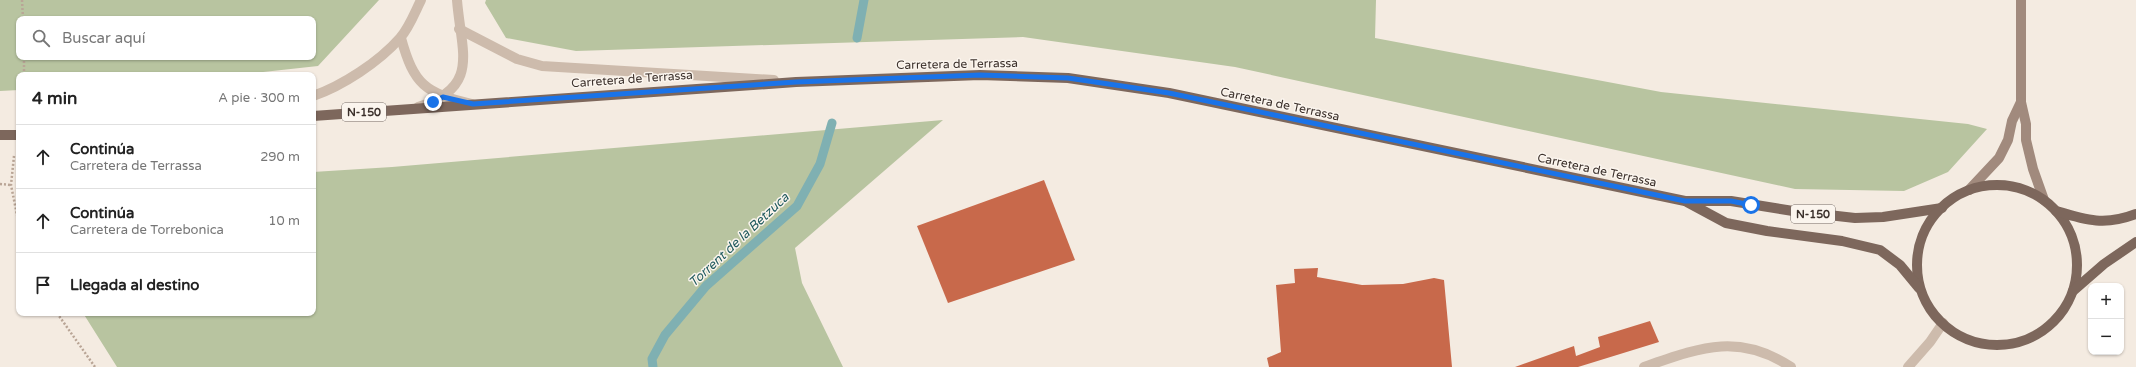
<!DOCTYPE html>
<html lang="es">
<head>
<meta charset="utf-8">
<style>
	body { margin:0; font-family:"Varela Round",sans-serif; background:#f2f2f2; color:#222 }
	.controls { position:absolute; right:12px; bottom:12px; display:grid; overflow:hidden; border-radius:8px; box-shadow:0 1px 3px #0004 }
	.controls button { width:36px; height:36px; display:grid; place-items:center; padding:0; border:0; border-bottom:1px solid #e0e0e0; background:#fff; color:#222; font:20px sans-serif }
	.stop { position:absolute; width:12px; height:12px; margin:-9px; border:3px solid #1a73e8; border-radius:50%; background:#fff }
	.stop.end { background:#1a73e8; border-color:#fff; box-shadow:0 1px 4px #0008 }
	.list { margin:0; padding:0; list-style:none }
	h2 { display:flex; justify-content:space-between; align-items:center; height:52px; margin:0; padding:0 16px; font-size:17px }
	h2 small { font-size:13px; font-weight:400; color:#767676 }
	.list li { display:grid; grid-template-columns:26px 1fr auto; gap:12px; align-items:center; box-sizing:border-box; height:64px; padding:0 16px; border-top:1px solid #e0e0e0 }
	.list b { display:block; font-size:15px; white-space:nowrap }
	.list p { margin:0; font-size:13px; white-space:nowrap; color:#767676 }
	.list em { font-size:13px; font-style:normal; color:#767676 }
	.icon { flex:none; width:22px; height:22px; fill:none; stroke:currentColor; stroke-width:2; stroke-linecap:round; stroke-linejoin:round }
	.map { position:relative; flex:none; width:2136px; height:367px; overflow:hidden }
	.search { position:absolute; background:#fff; box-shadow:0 1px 3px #0004; left:16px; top:16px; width:300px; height:44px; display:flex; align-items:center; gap:10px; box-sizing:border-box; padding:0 14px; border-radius:8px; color:#767676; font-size:15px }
	.panel { position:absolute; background:#fff; box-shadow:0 1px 3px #0004; left:16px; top:72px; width:300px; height:244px; border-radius:8px }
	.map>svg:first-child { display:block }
	.green { fill:#b8c4a0; fill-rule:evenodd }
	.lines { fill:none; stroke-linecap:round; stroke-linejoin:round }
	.stream { stroke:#7fb0b2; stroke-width:9 }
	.building { fill:#c8694b }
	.path { stroke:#b9a596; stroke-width:2.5; stroke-dasharray:2 2; stroke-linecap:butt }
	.lane { stroke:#cdbbac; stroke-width:10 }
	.street { stroke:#cdbbac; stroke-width:10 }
	.secondary { stroke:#a18a7d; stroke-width:10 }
	.primary { stroke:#7d675c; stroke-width:10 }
	.route { stroke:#1a73e8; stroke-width:5 }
	.labels { text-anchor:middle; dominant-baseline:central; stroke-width:3; stroke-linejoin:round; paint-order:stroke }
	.shield { fill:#fbf5ee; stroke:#756b66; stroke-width:1 }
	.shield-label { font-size:11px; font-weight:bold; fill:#3b302b }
	.street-label { font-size:12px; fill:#3b302b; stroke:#fbf5ee }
	.water-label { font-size:13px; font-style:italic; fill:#1f5a5e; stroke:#fbf5ee }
</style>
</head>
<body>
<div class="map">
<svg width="2136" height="367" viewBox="0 0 2136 367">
	<rect width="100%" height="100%" fill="#f4ebe1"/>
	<!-- green -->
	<g class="green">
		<path d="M0 0H379L318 66 236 75H19V90L0 91ZM19 19H313V57H19Z"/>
		<path d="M486 0H1376L1375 38 1661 92 1968 124 1987 129 1948 172 1904 191 1795 189 1235 67 1023 37 576 51 506 38 485 3Z"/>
		<path d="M943 120 795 248 802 283 843 367H117L83 313H313V172L392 167Z"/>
	</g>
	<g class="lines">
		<!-- stream -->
		<g class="stream">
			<path d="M857 38 864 0"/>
			<path d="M653 367 652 359 665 335 706 286 797 206 820 164 832 123"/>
		</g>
	</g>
	<!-- building -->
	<g class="building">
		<path d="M1044 180 1075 260 948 303 917 226Z"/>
		<path d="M1318 268 1317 277 1362 285 1403 284 1434 278 1444 280 1452 367H1269L1267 358 1281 352 1276 285 1295 283 1294 269Z"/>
		<path d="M1650 321 1659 342 1578 367H1515L1574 346 1576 356 1600 347 1598 337Z"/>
	</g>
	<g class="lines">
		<!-- path -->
		<g class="path">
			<path d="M22 0 23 19"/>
			<path d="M24 75V57"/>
			<path d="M14 156 11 185 19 225"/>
			<path d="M0 184 11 185"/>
			<path d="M57 313 95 367"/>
		</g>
		<!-- lane -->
		<g class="lane">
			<path d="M1644 367C1699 348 1738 332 1791 367"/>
			<path d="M1908 367 1930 342 1943 323"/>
		</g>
		<!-- street -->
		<g class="street">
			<path d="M459 29 517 59 542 66 774 80"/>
			<path d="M401 38C414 85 425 93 472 104"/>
			<path d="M313 96C342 86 379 62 400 38 409 28 415 12 421 0"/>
			<path d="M418 107C481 87 461 52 457 0"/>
		</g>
		<!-- secondary -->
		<g class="secondary">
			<path d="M2021 0V102L2026 124V140L2033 169 2044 200"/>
			<path d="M1969 190 1999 158 2008 140 2012 121 2021 102"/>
		</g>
		<!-- primary -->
		<g class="primary">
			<path d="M313 116 796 82 980 75 1068 78 1169 93 1685 201H1731L1793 211 1855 218 1883 217 1942 208"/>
			<path d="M0 135H19"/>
			<circle cx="1997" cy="265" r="80"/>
			<path d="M1687 202 1726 223 1767 231 1842 241 1880 250 1900 265 1919 288"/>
			<path d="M2056 211C2086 220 2105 226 2136 214"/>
			<path d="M2073 291 2104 264 2136 242"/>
		</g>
	</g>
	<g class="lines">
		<!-- route -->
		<path class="route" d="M433 102 443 97 473 104 796 82 980 75 1068 78 1169 93 1685 201H1731L1751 205"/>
	</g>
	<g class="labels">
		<!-- shield labels -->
		<g class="shield">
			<rect x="342" y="103" width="44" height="18" rx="3"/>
			<rect x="1791" y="205" width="44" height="18" rx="3"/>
		</g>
		<g class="shield-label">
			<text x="364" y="112">N-150</text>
			<text x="1813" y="214">N-150</text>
		</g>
		<!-- street labels -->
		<g class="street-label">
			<text transform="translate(957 64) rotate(-1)">Carretera de Terrassa</text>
			<text transform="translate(632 79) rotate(-4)">Carretera de Terrassa</text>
			<text transform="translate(1280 104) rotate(12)">Carretera de Terrassa</text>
			<text transform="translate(1597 170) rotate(12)">Carretera de Terrassa</text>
		</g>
		<!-- water labels -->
		<g class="water-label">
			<text transform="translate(739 240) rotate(-43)">Torrent de la Betzuca</text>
		</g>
	</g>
</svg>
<div class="controls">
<button>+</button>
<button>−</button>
</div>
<div class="stop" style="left:1751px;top:205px"></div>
<div class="stop end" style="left:433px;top:102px"></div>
<div class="search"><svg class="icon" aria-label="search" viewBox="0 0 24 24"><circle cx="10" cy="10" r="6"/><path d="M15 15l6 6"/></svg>Buscar aquí</div>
<section class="panel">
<h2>4 min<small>A pie · 300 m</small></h2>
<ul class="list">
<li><svg class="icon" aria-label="ahead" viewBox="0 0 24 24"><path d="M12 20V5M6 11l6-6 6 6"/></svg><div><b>Continúa</b><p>Carretera de Terrassa</p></div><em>290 m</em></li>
<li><svg class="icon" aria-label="ahead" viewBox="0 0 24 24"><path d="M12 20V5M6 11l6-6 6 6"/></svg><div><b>Continúa</b><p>Carretera de Torrebonica</p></div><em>10 m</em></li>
<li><svg class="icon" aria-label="arrive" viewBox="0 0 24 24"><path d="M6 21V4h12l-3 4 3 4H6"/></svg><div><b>Llegada al destino</b></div></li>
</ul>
</section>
</div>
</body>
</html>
